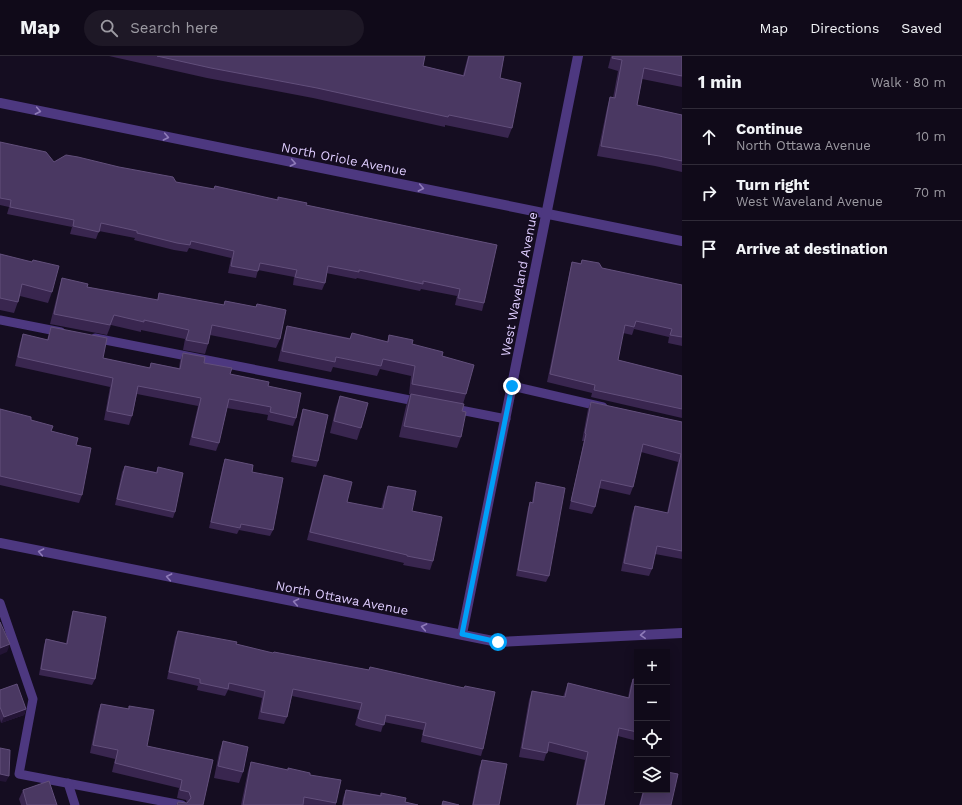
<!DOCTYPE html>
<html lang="en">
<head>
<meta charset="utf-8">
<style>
	body { margin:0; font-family:"Work Sans",sans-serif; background:#1e1826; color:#f1f3f6 }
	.controls { position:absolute; right:12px; bottom:12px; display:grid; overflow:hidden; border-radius:0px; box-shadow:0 2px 10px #0003 }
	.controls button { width:36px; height:36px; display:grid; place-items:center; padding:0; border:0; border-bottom:1px solid #302b38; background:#100a19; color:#f1f3f6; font:20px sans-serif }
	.stop { position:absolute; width:12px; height:12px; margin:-9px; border:3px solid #00a0f8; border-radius:50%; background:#fff }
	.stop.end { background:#00a0f8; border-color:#fff; box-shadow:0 1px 4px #0008 }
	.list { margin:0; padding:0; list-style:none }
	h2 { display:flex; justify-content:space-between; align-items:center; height:52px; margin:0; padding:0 16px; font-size:17px }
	h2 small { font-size:13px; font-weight:400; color:#9c9aa2 }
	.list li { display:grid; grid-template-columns:26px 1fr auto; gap:12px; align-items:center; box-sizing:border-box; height:56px; padding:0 16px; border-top:1px solid #302b38 }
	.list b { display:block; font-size:15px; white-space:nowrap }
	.list p { margin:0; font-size:13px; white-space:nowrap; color:#9c9aa2 }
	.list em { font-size:13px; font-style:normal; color:#9c9aa2 }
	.icon { flex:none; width:22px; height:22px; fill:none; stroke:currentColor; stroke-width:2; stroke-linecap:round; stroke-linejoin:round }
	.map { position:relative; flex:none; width:682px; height:749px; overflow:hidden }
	header { display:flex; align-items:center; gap:24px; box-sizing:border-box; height:56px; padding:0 20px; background:#100a19; border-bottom:1px solid #302b38 }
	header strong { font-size:19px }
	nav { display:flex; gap:22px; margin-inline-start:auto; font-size:14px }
	.search { width:280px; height:36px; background:#1e1826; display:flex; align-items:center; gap:10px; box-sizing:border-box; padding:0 14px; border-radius:22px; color:#9c9aa2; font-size:15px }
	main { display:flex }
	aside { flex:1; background:#100a19 }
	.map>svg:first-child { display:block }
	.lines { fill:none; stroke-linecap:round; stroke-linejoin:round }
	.lane { stroke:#4d3880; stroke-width:9 }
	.street { stroke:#4d3880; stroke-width:10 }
	.wall { fill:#39264f }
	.shaded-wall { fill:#231435 }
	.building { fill:#4a3862; stroke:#624f7b }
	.oneway { stroke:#8f7bb9 }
	.route { stroke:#00a0f8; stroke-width:5 }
	.labels { text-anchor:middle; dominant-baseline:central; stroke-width:3; stroke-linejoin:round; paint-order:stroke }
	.street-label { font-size:13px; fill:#dfcdff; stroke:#150d21 }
</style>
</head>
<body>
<header>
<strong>Map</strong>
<div class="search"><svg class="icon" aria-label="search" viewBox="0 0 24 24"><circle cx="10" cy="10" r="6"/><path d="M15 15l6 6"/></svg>Search here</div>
<nav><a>Map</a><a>Directions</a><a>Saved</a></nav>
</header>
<main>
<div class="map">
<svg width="682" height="749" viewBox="0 0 682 749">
	<rect width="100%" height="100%" fill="#150d21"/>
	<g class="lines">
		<!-- lane -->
		<g class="lane">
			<path d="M0 264 61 276"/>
			<path d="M95 282 420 346"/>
			<path d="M512 330 603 351"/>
			<path d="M450 352 506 363"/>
			<path d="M0 547 33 643 19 718 182 749"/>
			<path d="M68 727 75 749"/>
		</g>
		<!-- street -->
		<g class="street">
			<path d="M0 47 682 185"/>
			<path d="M0 487 498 586 682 577"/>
			<path d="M462 578 578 0"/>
		</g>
	</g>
	<!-- wall -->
	<g class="wall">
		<path d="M109 0H425L423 10 463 19 468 0H504L500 22 512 72 508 82 445 69V71L313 42 207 22Z"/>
		<path d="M611 0H682V31L642 23 637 49 682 59V116L655 110 597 100 607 52 610 41 613 42 618 15 608 12Z"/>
		<path d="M0 86 54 106 176 126 213 133 215 130 277 144 278 141 306 149 497 189 484 247 482 255 455 249 457 240 421 233 420 235 357 222 356 223 326 217 325 227 322 234 293 229 294 221 258 214 256 222 228 217 231 202 189 192 187 196 174 194 134 184 135 182 99 175 96 183 70 178 72 171 7 158 9 151 0 149Z"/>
		<path d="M0 198 52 236 48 247 20 240 14 257 0 254Z"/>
		<path d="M582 204 602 212 682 229V290L668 287 669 281 634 273 632 279 623 277 618 304 682 320V362L591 341 592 337 547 326 570 214 572 206 581 207Z"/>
		<path d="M62 222 87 231 157 244 159 237 224 249 225 245 256 251 257 248 280 283 276 292 210 279 208 288 205 298 183 294 185 283 141 274V276L111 269 107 279 50 268 59 232Z"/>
		<path d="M287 270 350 282 352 277 387 286 389 279 442 300 466 338 463 348 461 381 457 392 399 381 406 350 410 338H409L411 320 380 313 377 320 333 311 331 316 278 305 284 280Z"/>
		<path d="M51 271 103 302 149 312 151 307 179 312 180 305 183 297 230 318 268 330 296 362 293 370 267 364 268 359 227 352 219 387 216 395 189 389 198 350 137 338 132 360 129 369 104 364 110 331 15 310 20 287 23 278 47 284Z"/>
		<path d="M340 340 361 372 357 384 330 377 336 351Z"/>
		<path d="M591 346 682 366V503L655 498 652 513 649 520 621 515 632 458 635 450 667 457 678 406 641 396 633 431 630 439 599 432 595 451 592 458 569 453 584 385H582L588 353Z"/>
		<path d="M0 353 31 364 76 389 82 439 79 447 0 429Z"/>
		<path d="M303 353 318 405 316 411 291 406 301 359Z"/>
		<path d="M225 403 252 416 273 474 270 480 239 474 237 478 209 472 223 409Z"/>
		<path d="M125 410 156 416 158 411 175 456 173 462 115 449 122 416Z"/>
		<path d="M324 419 347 446 381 453 385 438 388 430 412 455 433 505 430 514 403 509 404 507 307 484 321 428Z"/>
		<path d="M536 426 549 520 546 526 516 520 528 452 530 446H532L534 432Z"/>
		<path d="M73 555 95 623 92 629 39 619 44 589 46 583 66 587 71 561Z"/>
		<path d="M178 575 273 597 369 614 370 611 483 693 481 700 421 686 423 674 384 666 381 676 359 671 355 669 359 654 292 640 287 661 284 668 258 663 262 642 228 634 225 640 197 634 198 630 167 623 175 582Z"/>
		<path d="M633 623 637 624V685L618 680 604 749H576L585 704 547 695 544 705 519 701 529 644 532 635 563 641 568 627 628 642 630 631Z"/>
		<path d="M0 634 26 653 24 659 1 667 0 663Z"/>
		<path d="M101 648 128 653 129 650 147 690 213 704 203 749H176L178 746 187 747 186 744 177 742 179 732 112 716 115 703 90 697 98 656Z"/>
		<path d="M223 685 243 716 239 727 214 722 219 697Z"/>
		<path d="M482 704 499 749H472L479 712Z"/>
		<path d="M251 706 310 719 336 747V749H241L248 715Z"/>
		<path d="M23 734 57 749H21L19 743Z"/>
		<path d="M346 734 380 739 381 737 405 746 418 749H342L343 742Z"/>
		<path d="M643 734H667L671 749H639Z"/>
	</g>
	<!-- shaded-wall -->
	<g class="shaded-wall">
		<path d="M10 588 7 596 0 599V592Z"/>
		<path d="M26 653 24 659 1 667 4 661Z"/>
		<path d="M0 718 9 720 6 726 0 725Z"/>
	</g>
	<!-- building -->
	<g class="building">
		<path d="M157 0H425L423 10 464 20 469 0H504L500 22 521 27 512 72 449 59 448 61 317 32 211 12Z"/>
		<path d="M613 0H682V20L644 12 637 49 682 59V105L659 100 601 90 610 41 615 42 622 4 612 2Z"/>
		<path d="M0 86 46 96 54 106 66 99 78 101 119 111 173 121 176 126 214 133 215 130 278 144V141L307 147 306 149 497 189 484 247 458 242 460 233 423 225V228L359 214V216L328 210 325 227 295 221 297 214 260 207 258 215 231 210 234 195 191 185 190 189 177 187 137 177V175L101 167 99 176 73 170 74 164 10 151 11 144 0 142Z"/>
		<path d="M0 198 32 206 33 204 59 210 52 236 22 228 18 246 0 242Z"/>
		<path d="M582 204 599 207 602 212 682 229V281L670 279 672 273 636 265 634 271 625 269 618 304 682 320V353L594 334 595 329 550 318 572 206 581 208Z"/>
		<path d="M62 222 88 228 87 231 158 244 159 237 224 249 225 245 256 251 257 248 286 254 280 283 212 269 208 288 186 284 189 274 144 264V266L114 259 110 269 54 258Z"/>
		<path d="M287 270 350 283 352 277 388 286 389 279 413 284 412 288 443 296 442 300 474 309 466 338 412 328 415 310 383 303 381 310 336 301 335 306 282 295Z"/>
		<path d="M51 271 107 282 103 302 150 312 151 307 180 313 183 297 205 301 204 307 232 312 230 318 269 326 268 330 301 337 296 362 270 356 271 351 229 343 219 387 192 381 201 342 138 330 132 360 107 355 113 322 18 301 23 278 48 284Z"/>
		<path d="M411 338 464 348 462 355 466 356 461 381 404 370Z"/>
		<path d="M340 340 368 347 361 372 334 365Z"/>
		<path d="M591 346 682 366V495L657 490 652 513 624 507 635 450 668 457 681 398 643 388 633 431 601 424 595 451 571 445 586 378 585 377Z"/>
		<path d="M0 353 31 361V364L53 370 51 375 78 382 76 389 91 392 82 439 0 420Z"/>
		<path d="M303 353 328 359 318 405 293 400Z"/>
		<path d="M225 403 253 409 252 416 283 422 273 474 241 468 240 472 211 466Z"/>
		<path d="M125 410 157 417 158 411 183 417 175 456 117 443Z"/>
		<path d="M324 419 352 426 347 446 383 453 388 430 416 435 412 455 442 461 433 505 407 500V499L310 476Z"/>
		<path d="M536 426 565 432 549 520 518 514 530 446 533 447Z"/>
		<path d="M73 555 106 561 95 623 41 613 46 583 67 588Z"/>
		<path d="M0 566 10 588 0 592Z"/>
		<path d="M178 575 237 586 236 588 273 597 274 596 369 614 370 611 464 632 465 630 495 636 483 693 423 679 426 667 386 659 384 669 362 664 358 662 362 647 293 633 287 661 261 656 265 635 229 627 228 633 200 627V623L169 616Z"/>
		<path d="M633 623 637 624V676L619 672 604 749H577L588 696 549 686 547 697 522 692 532 635 565 641 568 627 629 642Z"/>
		<path d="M17 628 26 653 4 661 0 651V634Z"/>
		<path d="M101 648 129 653V650L154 654 147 690 213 704 203 749H177L178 746 187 747 191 742 189 736 180 734 182 724 115 707 118 694 93 689Z"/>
		<path d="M223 685 248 691 243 716 218 710Z"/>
		<path d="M0 692 10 694 9 720 0 718Z"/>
		<path d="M482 704 507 708 499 749H473Z"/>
		<path d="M251 706 288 714V712L310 717V719L341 724 336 747 304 741 303 749H243Z"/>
		<path d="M667 716 678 718 671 749H640L644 734H667Z"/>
		<path d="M49 725 57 749H27L23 734Z"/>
		<path d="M346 734 381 740V737L406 742 405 746 418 749H343Z"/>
		<path d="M443 745 459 749H442Z"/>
	</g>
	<!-- one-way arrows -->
	<defs><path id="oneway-chevron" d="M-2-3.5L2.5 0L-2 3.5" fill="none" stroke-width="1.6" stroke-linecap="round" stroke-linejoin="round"/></defs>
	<g class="oneway">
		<use href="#oneway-chevron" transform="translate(38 55) rotate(11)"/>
		<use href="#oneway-chevron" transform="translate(166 81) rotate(11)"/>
		<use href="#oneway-chevron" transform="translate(293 107) rotate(11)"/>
		<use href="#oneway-chevron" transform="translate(421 132) rotate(11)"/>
		<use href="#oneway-chevron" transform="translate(41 496) rotate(-169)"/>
		<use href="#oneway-chevron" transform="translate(169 521) rotate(-169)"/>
		<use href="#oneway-chevron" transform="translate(296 546) rotate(-169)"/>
		<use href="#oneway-chevron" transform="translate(424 571) rotate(-169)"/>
		<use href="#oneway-chevron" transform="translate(643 579) rotate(177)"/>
	</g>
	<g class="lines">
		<!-- route -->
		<path class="route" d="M498 586 462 578 512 330"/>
	</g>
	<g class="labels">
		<!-- street labels -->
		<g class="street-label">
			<text transform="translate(344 103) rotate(11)">North Oriole Avenue</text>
			<text transform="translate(519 228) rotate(-79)">West Waveland Avenue</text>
			<text transform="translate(342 542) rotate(11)">North Ottawa Avenue</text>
		</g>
	</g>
</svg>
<div class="controls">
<button>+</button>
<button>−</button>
<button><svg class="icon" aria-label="locate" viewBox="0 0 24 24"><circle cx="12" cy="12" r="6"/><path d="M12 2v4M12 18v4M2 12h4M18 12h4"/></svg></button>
<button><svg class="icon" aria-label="layers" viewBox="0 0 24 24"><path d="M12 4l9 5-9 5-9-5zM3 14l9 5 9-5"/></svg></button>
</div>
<div class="stop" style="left:498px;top:586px"></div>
<div class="stop end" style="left:512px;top:330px"></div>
</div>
<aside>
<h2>1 min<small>Walk · 80 m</small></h2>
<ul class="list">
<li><svg class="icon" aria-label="ahead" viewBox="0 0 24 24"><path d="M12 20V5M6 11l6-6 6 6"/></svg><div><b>Continue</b><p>North Ottawa Avenue</p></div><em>10 m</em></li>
<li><svg class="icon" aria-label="right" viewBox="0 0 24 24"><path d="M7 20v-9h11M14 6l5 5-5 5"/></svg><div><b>Turn right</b><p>West Waveland Avenue</p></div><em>70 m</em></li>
<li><svg class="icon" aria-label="arrive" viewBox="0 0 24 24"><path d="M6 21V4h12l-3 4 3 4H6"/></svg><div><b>Arrive at destination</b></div></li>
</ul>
</aside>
</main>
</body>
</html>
